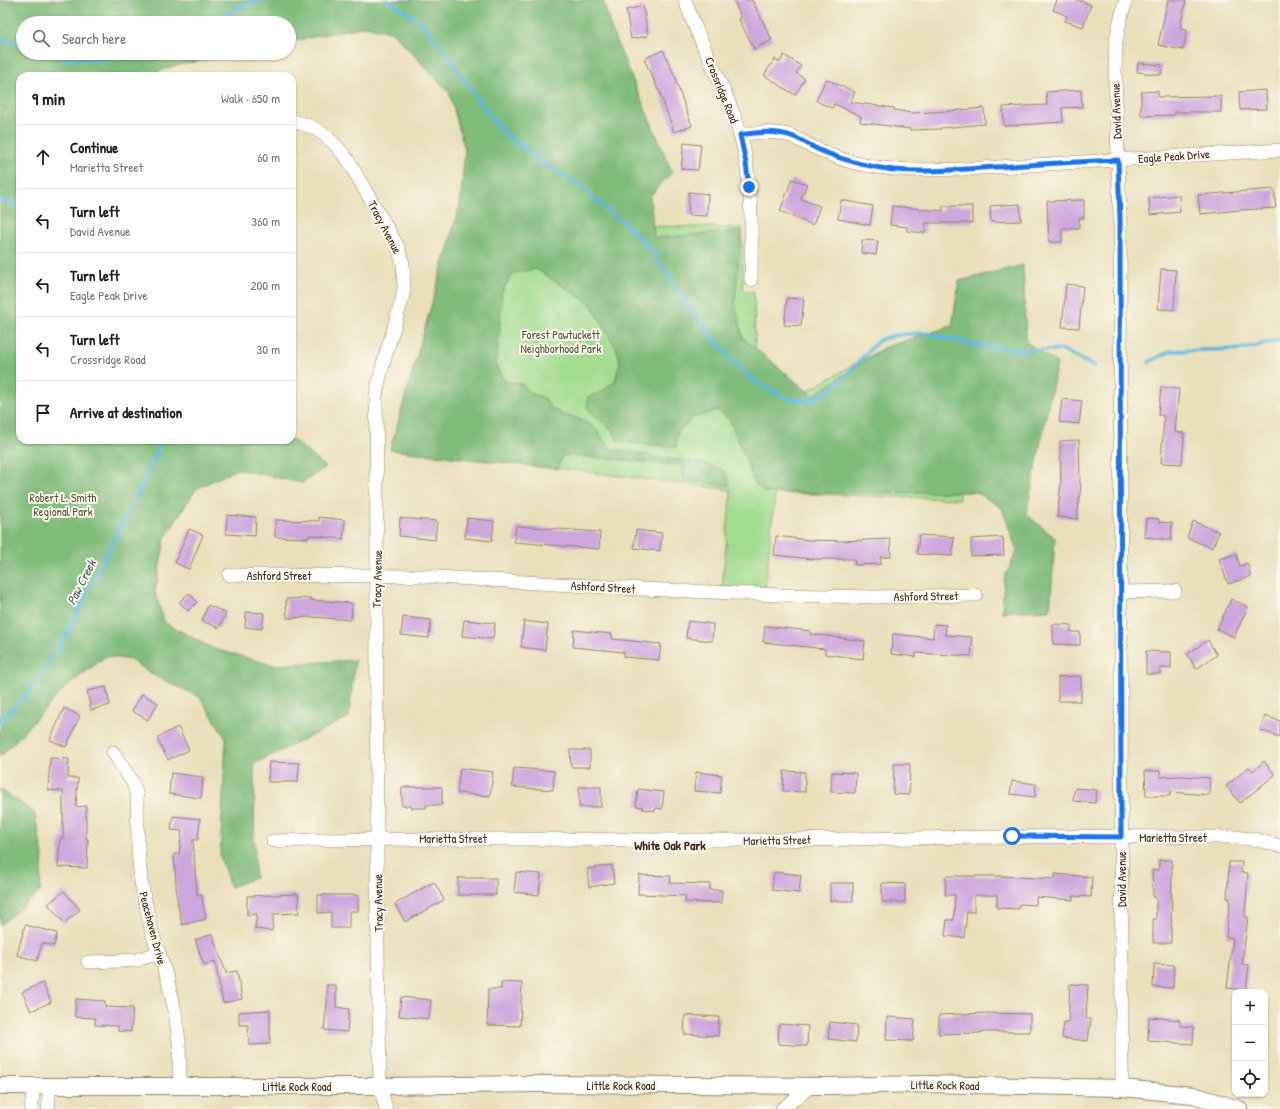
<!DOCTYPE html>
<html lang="en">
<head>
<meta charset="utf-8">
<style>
	body { margin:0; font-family:"Patrick Hand",sans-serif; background:#f6f6f6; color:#202124 }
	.controls { position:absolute; right:12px; bottom:12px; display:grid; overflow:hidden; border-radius:8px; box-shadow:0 1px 3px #0004 }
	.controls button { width:36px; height:36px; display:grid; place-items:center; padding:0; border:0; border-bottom:1px solid #e0e0e0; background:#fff; color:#202124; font:20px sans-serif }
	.stop { position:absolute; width:12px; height:12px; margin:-9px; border:3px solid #1a73e8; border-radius:50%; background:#fff }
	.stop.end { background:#1a73e8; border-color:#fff; box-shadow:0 1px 4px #0008 }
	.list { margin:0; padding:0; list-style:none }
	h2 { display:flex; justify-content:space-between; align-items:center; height:52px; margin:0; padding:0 16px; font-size:17px }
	h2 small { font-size:13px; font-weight:400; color:#757577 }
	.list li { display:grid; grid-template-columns:26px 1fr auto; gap:12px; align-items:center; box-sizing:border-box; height:64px; padding:0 16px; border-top:1px solid #e0e0e0 }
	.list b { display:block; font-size:15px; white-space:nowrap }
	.list p { margin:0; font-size:13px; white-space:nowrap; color:#757577 }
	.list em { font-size:13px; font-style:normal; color:#757577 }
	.icon { flex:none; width:22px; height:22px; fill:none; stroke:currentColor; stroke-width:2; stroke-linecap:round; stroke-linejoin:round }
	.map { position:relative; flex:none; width:1280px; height:1109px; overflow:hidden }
	.search { position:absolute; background:#fff; box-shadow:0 1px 3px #0004; left:16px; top:16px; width:280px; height:44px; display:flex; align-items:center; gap:10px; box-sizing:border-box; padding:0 14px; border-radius:22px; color:#757577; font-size:15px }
	.panel { position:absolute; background:#fff; box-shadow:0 1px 3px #0004; left:16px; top:72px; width:280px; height:372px; border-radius:12px }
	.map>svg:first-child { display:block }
	.green { fill:#a1dc8f; stroke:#6e8356 }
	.forest { fill:#80bc7a; stroke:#5e734c }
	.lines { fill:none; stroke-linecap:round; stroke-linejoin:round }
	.stream { stroke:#5fb8dc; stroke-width:4 }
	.building { fill:#cda6dd }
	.minor-casing { stroke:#92846c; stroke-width:14 }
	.major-casing { stroke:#92846c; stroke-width:18 }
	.minor { stroke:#fff; stroke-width:13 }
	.major { stroke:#fff; stroke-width:16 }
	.route { stroke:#1a73e8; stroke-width:5 }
	.labels { text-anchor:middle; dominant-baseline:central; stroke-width:4; stroke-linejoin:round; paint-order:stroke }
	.street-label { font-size:12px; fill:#3b2a1e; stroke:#fbf7ec }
	.park-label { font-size:12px; fill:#54563a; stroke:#fbf7ec }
	.water-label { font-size:13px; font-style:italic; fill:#485c60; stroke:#fbf7ec }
	.neighbourhood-label { font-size:13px; font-weight:bold; fill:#3b2a1e; stroke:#fbf7ec }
</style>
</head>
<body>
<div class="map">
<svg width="1280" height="1109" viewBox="0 0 1280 1109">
	<rect width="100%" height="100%" fill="#fbf7ec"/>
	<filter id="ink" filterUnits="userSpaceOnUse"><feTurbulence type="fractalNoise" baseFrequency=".025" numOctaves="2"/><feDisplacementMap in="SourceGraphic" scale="8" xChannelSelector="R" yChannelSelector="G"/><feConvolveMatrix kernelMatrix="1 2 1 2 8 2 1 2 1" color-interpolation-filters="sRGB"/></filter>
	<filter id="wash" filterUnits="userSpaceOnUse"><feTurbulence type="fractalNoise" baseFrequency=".012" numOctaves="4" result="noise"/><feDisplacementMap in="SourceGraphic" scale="16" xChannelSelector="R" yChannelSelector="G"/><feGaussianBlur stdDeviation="0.9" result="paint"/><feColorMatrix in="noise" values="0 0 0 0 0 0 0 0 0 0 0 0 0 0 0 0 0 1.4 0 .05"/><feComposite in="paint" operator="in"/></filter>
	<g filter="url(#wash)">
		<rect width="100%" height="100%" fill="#e9dfba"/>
		<!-- green -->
		<path class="green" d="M504 23 611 225 742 228 743 291 754 292 756 420 885 347H947L959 499 775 493 765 589 722 588 731 490 407 449Z"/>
		<!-- forest -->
		<g class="forest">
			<path d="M0 0H603L611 29 672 172 650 196 654 238 741 231 735 303 743 338 813 396 885 347 952 326 959 281 1023 265 1026 342 1057 363 1026 514 1055 538 1050 610 1002 612 1004 579 1017 551 1002 508 976 492 775 493 764 492 754 482 737 437 729 419 718 410 693 418 677 433 676 447 630 443 617 440 614 432 587 408 588 397 601 392 615 381 620 362 617 350 591 304 536 269 513 273 502 292 498 349 496 366 504 381 522 384 533 394 546 399 550 407 563 415 577 418 590 425 598 431 604 441 612 449 669 459 699 462 712 466 724 471 729 480V486L683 480 681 465 563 455 557 469 390 450 460 205 465 150 449 92 393 33 366 26 289 42V23H23V53H235L170 67 148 76H20V440H292V439L326 467 302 483 237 469 196 489 165 538 155 592 165 623 214 649 273 665 355 660 349 717 254 764 255 878 230 887 220 856 226 738 200 697 157 677 130 660 106 656 65 688 0 757Z"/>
			<path d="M0 789 34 812 43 855 40 892 0 925Z"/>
		</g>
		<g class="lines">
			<!-- stream -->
			<g class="stream">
				<path d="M387 0 412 16 425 27 441 46 487 112 500 128 516 143 530 152 538 159 586 190C589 197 598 200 602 206L632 230 649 248 663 267 696 318 732 360 753 380 766 388 788 399 806 401 823 395 843 379 874 345 881 339 897 335 920 333 929 334 975 345 1020 350H1062L1094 366"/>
				<path d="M208 23 241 7 262 0"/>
				<path d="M0 38 23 46"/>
				<path d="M45 53 66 59 103 60 137 53"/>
				<path d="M0 199 20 207"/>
				<path d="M1149 362 1171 351 1241 349 1269 343 1280 339"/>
				<path d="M0 722 33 687 59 648 144 481 162 440"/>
			</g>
		</g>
		<g id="blocks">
			<!-- building -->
			<g class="building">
				<path d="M734 0H752L772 40 754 49 739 19 741 18Z"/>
				<path d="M1057 0H1079L1091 5 1083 27 1065 21 1067 16 1053 10Z"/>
				<path d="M1168 0H1186L1180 28 1187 29 1183 50 1158 45Z"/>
				<path d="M643 6 648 36 631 39 626 10Z"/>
				<path d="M663 50 677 81 676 82 692 126 674 132 659 90H658L644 59Z"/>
				<path d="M784 55 801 66 796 73 805 79 795 95 764 75 775 59 780 62Z"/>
				<path d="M1138 63 1162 65 1161 75 1137 72Z"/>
				<path d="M826 79 855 92 850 102 894 108V110L912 113 950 111 984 108 985 124 941 128V129L910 130V129L860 122 861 116 834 104 832 108 816 101Z"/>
				<path d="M1081 90 1082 107 1062 108 1063 122 1004 126 1003 107 1047 105 1046 92Z"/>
				<path d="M1266 90 1267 109 1240 110 1239 92Z"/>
				<path d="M1158 91V97L1221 96V112H1175V115L1141 116V92Z"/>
				<path d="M684 143 701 145 698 170 681 169Z"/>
				<path d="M792 179 807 184 801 199 820 206 813 225 780 211Z"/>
				<path d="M1274 189 1276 208 1240 210 1200 214 1198 195Z"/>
				<path d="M689 192 708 194 707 216 688 215Z"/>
				<path d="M1179 195 1180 212 1150 215 1149 198Z"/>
				<path d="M841 200 873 206 870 225 838 219Z"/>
				<path d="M1084 200V218H1079V228H1062V242H1049L1047 201Z"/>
				<path d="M1020 204 1021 221 991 222 990 206Z"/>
				<path d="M892 206 943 211V206H972V223H926L925 233 907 231V227L890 225Z"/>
				<path d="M862 240 878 241 876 255 861 253Z"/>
				<path d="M1161 269 1176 270 1174 310 1158 309Z"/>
				<path d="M1066 284 1083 286 1079 328 1062 327Z"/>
				<path d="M787 298 804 299 801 326 784 325Z"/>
				<path d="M1161 387 1179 389 1175 432 1184 433 1182 464 1161 463 1164 416 1158 415Z"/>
				<path d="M1062 399 1082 401 1079 424 1059 422Z"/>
				<path d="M1079 440 1080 484H1081L1077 519 1057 517 1061 482 1060 441Z"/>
				<path d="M227 515 256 517 255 536 226 534Z"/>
				<path d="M319 517 345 520 343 539 309 535V538L275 537V520L319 521Z"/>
				<path d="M400 518 437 521 435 540 399 536Z"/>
				<path d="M467 518 494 521 492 541 465 538Z"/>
				<path d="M1146 518 1159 519V522L1172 523 1171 540 1144 537Z"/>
				<path d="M1193 521 1219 532 1212 548 1187 538Z"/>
				<path d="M516 526 600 532 599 549 514 542Z"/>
				<path d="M189 529 203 535 189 569 175 563Z"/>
				<path d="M636 530 662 533 660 551 634 548Z"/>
				<path d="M919 535 954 537 952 556 917 554Z"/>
				<path d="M776 536 809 540 842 541 890 539 891 557H880L881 564 855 565 854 559H813L774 555Z"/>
				<path d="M1003 537 1004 555 971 556V539Z"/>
				<path d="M1236 554 1240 566 1247 563 1251 576 1228 584 1219 559Z"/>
				<path d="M189 593 197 602 188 611 179 602Z"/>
				<path d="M311 598V600L352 603 351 620 312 617 287 618 286 599Z"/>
				<path d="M1231 599 1248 607 1234 637 1217 629Z"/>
				<path d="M208 605 226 613 219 628 202 621Z"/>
				<path d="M246 612 264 613 262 629 245 627Z"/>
				<path d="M403 617 431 620 429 638 401 635Z"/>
				<path d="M464 620 495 623 493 639 462 636Z"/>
				<path d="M524 621 548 624 545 650 521 647Z"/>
				<path d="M688 621 713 624 712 641 686 638Z"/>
				<path d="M934 624 946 625 945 635 972 637 971 656 916 653V657L891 654 893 634 933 638Z"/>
				<path d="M1053 624 1071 625V632H1080V645L1053 644Z"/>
				<path d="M765 626 811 631 810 634 865 641 863 659 825 654V649L763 642Z"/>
				<path d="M574 630 612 634V639L661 644 659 660 624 657V652L573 647Z"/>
				<path d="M1208 640 1217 655 1196 669 1187 654Z"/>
				<path d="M1146 651 1171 652V668H1160V674H1146Z"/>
				<path d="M1081 676V701H1058V677Z"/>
				<path d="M106 687 110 705 91 710 87 691Z"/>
				<path d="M142 694 158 703 148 720 132 711Z"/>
				<path d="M64 708 80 716 66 747 50 740Z"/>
				<path d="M1265 716 1280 721V737L1260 730Z"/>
				<path d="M178 727 189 750 168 760 158 741V737Z"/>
				<path d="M570 750H590V767H571Z"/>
				<path d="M50 758 69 759 68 778H78L76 807 86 806V839H88L87 868 58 867 60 838H63V791L48 790Z"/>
				<path d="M1264 761 1275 775 1240 803 1226 786 1249 767 1253 771Z"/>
				<path d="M269 762 299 763 298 782H268Z"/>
				<path d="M894 764H910L909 795 893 794Z"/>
				<path d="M460 768 493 772 490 796 457 793Z"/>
				<path d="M514 768 554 771 553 790 512 787Z"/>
				<path d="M784 771 805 772V792L783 791Z"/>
				<path d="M1145 771H1160V777L1181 776 1210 778 1209 795 1170 792V796H1146Z"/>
				<path d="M696 772 722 775 720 793 694 791Z"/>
				<path d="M832 772 856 773 855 793 831 792Z"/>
				<path d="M171 773 203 777 201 798 169 794Z"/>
				<path d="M1012 781 1036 784 1035 797 1010 794Z"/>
				<path d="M402 787H442V805H426V808H411V806H402Z"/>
				<rect x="579" y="787" width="22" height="20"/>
				<path d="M1075 788 1097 790 1095 803 1073 801Z"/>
				<path d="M638 789 664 792 662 809 656 808 655 811 642 809 643 807 636 806Z"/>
				<path d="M173 816 200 819 198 840H193L197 895 201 894 206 919 182 925 177 899 174 854H179L182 831 171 830Z"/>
				<path d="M1159 860H1172L1171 943H1153V919H1156V897H1153L1152 870H1159Z"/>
				<path d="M1229 862H1242L1241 873H1248L1245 916 1248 917 1242 964 1249 965 1246 990 1227 988 1233 938 1226 937 1230 898H1227Z"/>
				<path d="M612 865 614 883 589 887 587 869Z"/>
				<path d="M516 872 541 874 539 895 514 892Z"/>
				<path d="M774 872 801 875 799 893 772 890Z"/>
				<path d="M1055 874 1092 877 1091 897 1073 896V900L1036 897V905L1019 904V909L997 908V895H974V912H967L964 938 945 936 947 920H954L955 895H945L946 876H998L1055 879Z"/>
				<path d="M639 875 671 876 670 883 710 884V890H722L721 903 685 902 686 896 638 894Z"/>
				<rect x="458" y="878" width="38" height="17"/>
				<path d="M434 882 444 900 405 922 395 904Z"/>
				<rect x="830" y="883" width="23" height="18"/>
				<path d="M882 883 905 884V902H882Z"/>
				<path d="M64 891 80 910 64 923 48 904Z"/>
				<path d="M298 894 299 913 274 914 272 931 255 929 257 914 247 915V896Z"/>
				<path d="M318 895H358V911H349V928H331V912L318 913Z"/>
				<path d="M25 925 57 933 54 946 42 943 37 961 17 955Z"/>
				<path d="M212 934 226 973 237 971 242 999 223 1003 215 961 204 965 195 940Z"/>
				<path d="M1154 964 1174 965 1173 988 1153 987Z"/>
				<path d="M501 982 522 983 520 1026 487 1025 488 989H501Z"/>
				<path d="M43 983 51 1002 31 1011 22 992Z"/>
				<path d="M1070 984 1088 985 1086 1019H1091L1088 1041 1062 1038 1064 1022H1068Z"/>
				<path d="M327 985H336V1007L349 1009 347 1032 324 1030 327 1004Z"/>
				<path d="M401 997 431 1000 429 1019 399 1016Z"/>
				<path d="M76 999 105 1001V1007L133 1008 131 1032 118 1031V1026L95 1025V1018L75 1017Z"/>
				<path d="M270 1010V1044L249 1045 248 1025H239V1012Z"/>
				<path d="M987 1013 1030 1014V1032H980V1033L939 1034V1015Z"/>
				<path d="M685 1015 719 1017 718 1036 684 1034Z"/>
				<path d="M887 1017 915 1019 913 1041 886 1040Z"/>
				<path d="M1149 1017 1180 1020V1026L1194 1027 1193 1044 1148 1041Z"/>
				<path d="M830 1022 857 1025 856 1042 828 1039Z"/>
				<path d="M779 1024 808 1026 807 1046 778 1044Z"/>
			</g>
		</g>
	</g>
	<g filter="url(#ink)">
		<use href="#blocks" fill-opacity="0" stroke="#92846c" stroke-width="1"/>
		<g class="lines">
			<defs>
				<g id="minor">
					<path d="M685 0C698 40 720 77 735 118 753 169 752 226 751 280"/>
					<path d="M292 121C318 126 332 139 348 160L398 247 403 264 404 288 402 300 383 364 378 385 376 396C378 543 376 690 377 837 377 920 379 1003 380 1086L386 1109"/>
					<path d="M740 135C757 132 774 131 791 136 798 139 804 143 811 146 823 152 837 158 851 162 890 172 924 170 964 169L1280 150"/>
					<path d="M229 575 420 576 641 589 780 595 873 597 976 595"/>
					<path d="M1120 592 1175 591"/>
					<path d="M113 752 133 783 137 796 138 848 141 882 151 929 167 978 175 1011 179 1042 180 1086"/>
					<path d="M273 841C433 837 592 840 752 840 839 840 926 837 1013 837 1087 836 1161 837 1235 837L1258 840 1280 846"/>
					<path d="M88 962 120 961 137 960 158 953"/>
					<path d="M1122 1088 1120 218 1115 70 1116 41 1120 21 1126 0"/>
					<path d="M31 1109 34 1086"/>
					<path d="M48 1109 50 1086"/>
					<path d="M782 1109 811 1086"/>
				</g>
				<path id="major" d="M0 1086H380L533 1084 828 1086 926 1084 1122 1088 1193 1095 1239 1109"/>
			</defs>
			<!-- minor casing -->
			<use href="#minor" class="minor-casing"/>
			<!-- major casing -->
			<use href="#major" class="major-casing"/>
			<!-- minor -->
			<use href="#minor" class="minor"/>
			<!-- major -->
			<use href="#major" class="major"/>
		</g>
	</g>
	<g class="lines" filter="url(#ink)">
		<!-- route -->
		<path class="route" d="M749 187 746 163 740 135C758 132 776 130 794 137 804 141 813 148 824 152 846 161 870 167 894 170 928 173 963 169 997 167 1037 164 1078 162 1118 160L1120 218 1121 837 1012 836"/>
	</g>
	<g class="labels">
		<!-- street labels -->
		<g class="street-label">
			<text transform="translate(722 90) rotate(68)">Crossridge Road</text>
			<text transform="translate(1116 111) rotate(-92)">David Avenue</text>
			<text transform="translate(1174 156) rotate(-4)">Eagle Peak Drive</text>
			<text transform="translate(385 227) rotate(62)">Tracy Avenue</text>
			<text x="279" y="575">Ashford Street</text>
			<text transform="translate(377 579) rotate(-89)">Tracy Avenue</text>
			<text transform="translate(603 587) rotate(3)">Ashford Street</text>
			<text transform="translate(926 596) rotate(-1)">Ashford Street</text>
			<text x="1173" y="837">Marietta Street</text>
			<text x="453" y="838">Marietta Street</text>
			<text transform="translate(777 840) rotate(-1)">Marietta Street</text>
			<text transform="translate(1121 879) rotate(-90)">David Avenue</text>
			<text transform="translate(378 903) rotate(-91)">Tracy Avenue</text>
			<text transform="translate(153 928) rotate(75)">Peacehaven Drive</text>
			<text x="621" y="1085">Little Rock Road</text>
			<text transform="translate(945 1085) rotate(1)">Little Rock Road</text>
			<text x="297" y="1086">Little Rock Road</text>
		</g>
		<!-- park labels -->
		<g class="park-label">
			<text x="561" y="334">Forest Pawtuckett<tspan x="561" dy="14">Neighborhood Park</tspan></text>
			<text x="63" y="497">Robert L. Smith<tspan x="63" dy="14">Regional Park</tspan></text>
		</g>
		<!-- water labels -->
		<g class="water-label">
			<text transform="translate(81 582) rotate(-63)">Paw Creek</text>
		</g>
		<!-- neighbourhood labels -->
		<g class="neighbourhood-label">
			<text x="670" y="845">White Oak Park</text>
		</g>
	</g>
</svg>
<div class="controls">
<button>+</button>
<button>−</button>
<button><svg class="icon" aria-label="locate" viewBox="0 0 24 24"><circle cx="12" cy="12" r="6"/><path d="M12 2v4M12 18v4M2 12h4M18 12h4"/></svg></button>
</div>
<div class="stop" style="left:1012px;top:836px"></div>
<div class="stop end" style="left:749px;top:187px"></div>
<div class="search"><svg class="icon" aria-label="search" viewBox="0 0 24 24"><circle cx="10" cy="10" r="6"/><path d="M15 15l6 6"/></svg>Search here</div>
<section class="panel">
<h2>9 min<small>Walk · 650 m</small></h2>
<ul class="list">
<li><svg class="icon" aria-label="ahead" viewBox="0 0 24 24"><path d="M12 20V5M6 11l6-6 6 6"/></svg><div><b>Continue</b><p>Marietta Street</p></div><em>60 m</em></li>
<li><svg class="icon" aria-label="left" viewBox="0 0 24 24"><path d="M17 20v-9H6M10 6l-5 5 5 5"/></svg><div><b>Turn left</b><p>David Avenue</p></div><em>360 m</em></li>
<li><svg class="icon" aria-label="left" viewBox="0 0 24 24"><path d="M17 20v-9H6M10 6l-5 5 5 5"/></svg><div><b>Turn left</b><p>Eagle Peak Drive</p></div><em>200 m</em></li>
<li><svg class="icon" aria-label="left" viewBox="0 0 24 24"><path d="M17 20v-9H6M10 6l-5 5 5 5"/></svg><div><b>Turn left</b><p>Crossridge Road</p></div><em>30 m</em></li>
<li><svg class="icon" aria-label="arrive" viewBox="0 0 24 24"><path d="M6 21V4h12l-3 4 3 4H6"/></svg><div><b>Arrive at destination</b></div></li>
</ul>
</section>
</div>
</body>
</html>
